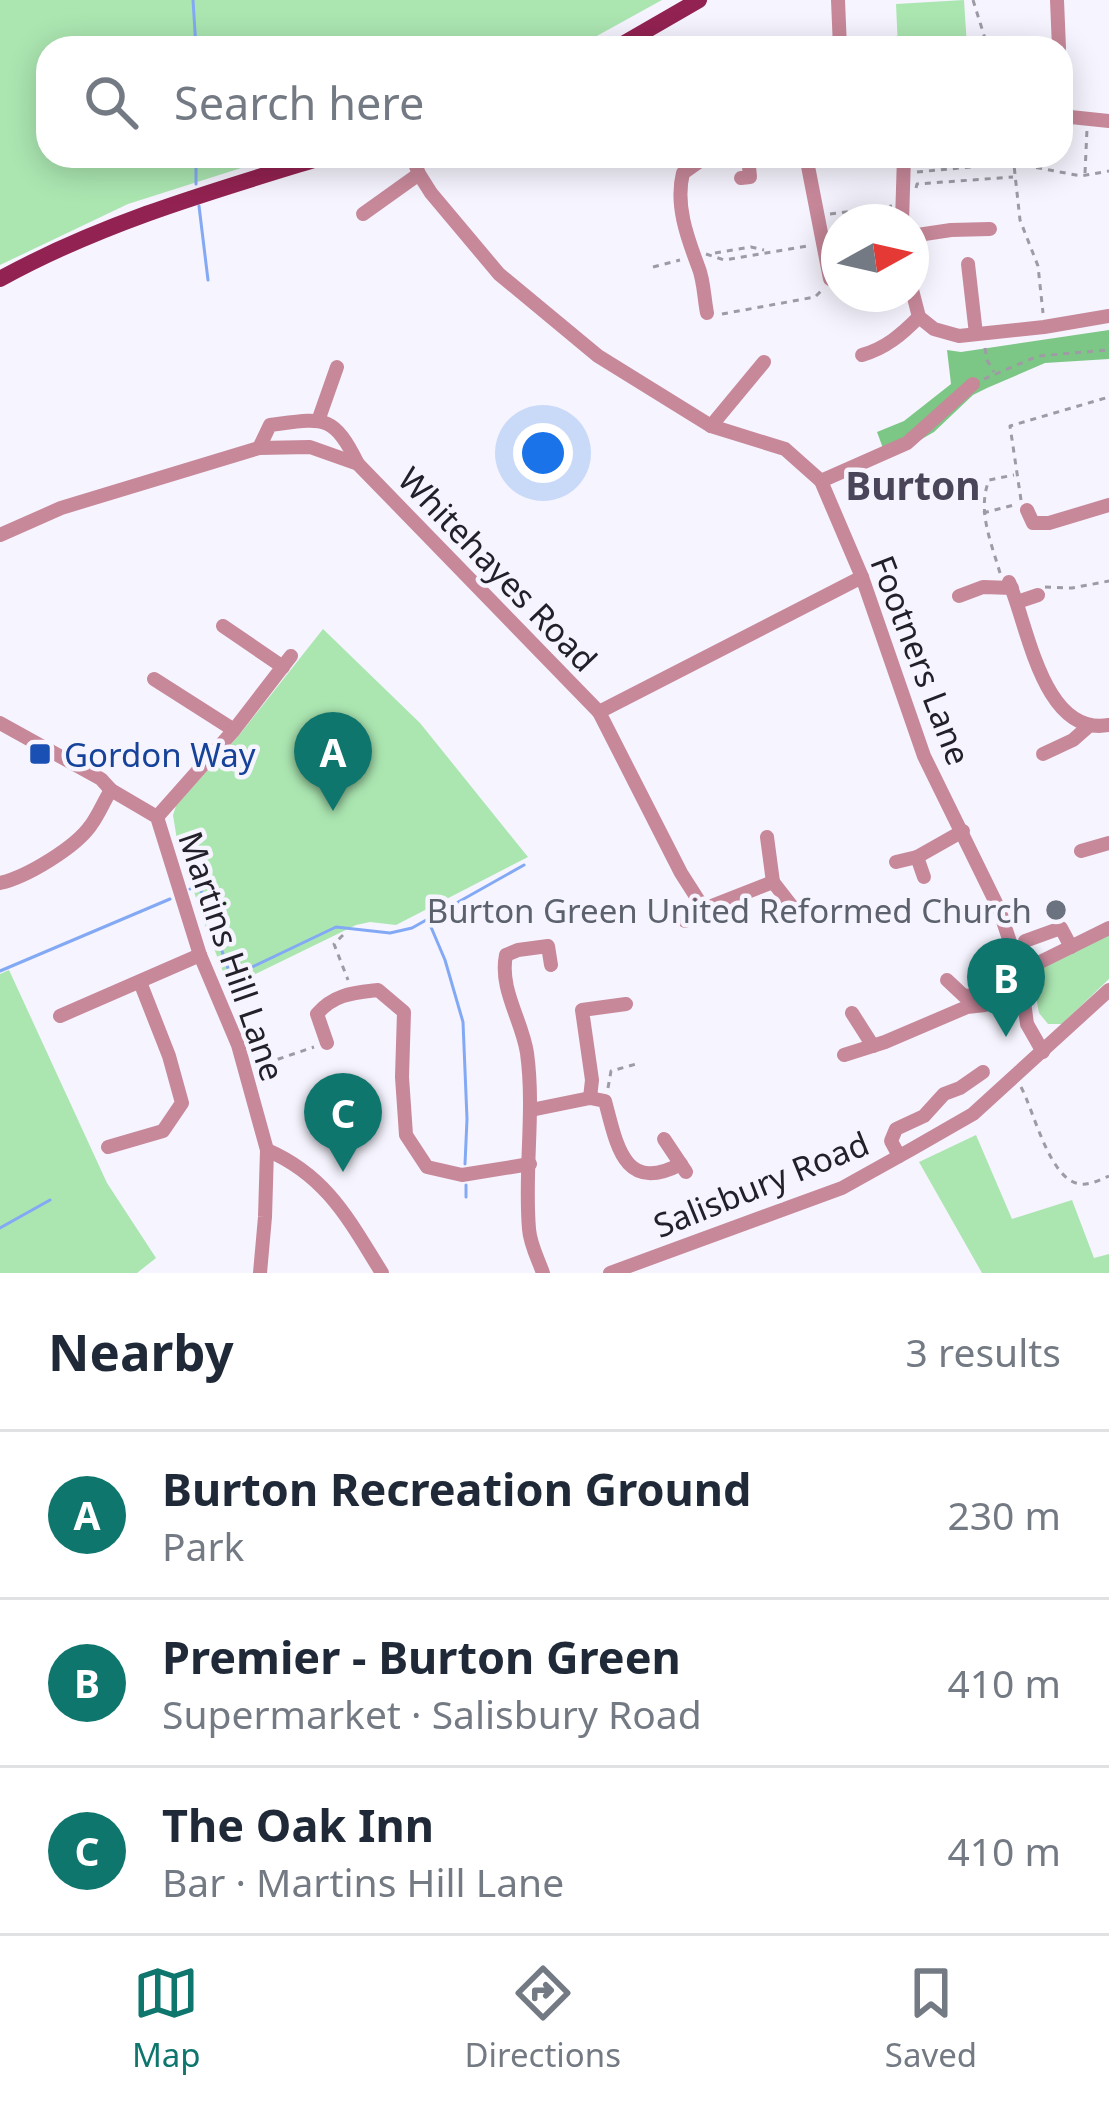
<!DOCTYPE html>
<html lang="en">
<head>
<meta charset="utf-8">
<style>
	body { margin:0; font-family:"Noto Sans",sans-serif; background:#f6f6f7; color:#1f2937 }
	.compass { position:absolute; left:821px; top:204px; width:108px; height:108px; border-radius:50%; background:#fff; box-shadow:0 6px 30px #0003; rotate:82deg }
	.you { position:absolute; left:543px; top:453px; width:42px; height:42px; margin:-30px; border:9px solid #fff; border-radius:50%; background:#1a73e8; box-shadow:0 0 0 18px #1a73e833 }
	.badge { display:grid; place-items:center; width:78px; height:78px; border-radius:50%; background:#0f766e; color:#fff; font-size:39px; font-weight:700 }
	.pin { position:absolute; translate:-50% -99px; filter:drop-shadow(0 3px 6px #0008) }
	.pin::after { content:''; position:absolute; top:63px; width:42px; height:36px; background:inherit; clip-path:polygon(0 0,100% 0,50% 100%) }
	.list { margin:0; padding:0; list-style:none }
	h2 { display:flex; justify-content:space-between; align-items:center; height:156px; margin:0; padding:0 48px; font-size:51px }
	h2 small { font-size:39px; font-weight:400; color:#747a83 }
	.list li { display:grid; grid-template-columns:78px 1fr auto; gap:36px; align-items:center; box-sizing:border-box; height:168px; padding:0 48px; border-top:3px solid #e0e1e3 }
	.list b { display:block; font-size:45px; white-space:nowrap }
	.list p { margin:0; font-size:39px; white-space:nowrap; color:#747a83 }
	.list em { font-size:39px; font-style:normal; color:#747a83 }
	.icon { flex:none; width:66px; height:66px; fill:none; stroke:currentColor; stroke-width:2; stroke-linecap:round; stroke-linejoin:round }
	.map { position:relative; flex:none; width:1109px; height:1273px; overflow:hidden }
	.search { position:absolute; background:#fff; box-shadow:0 6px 30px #0003; left:36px; right:36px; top:36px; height:132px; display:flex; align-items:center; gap:30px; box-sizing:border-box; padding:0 42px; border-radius:36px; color:#747a83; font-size:45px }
	.sheet { height:660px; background:#fff }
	nav { display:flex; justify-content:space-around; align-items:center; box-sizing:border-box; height:168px; border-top:3px solid #e0e1e3; background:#fff; font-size:33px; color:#747a83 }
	nav a { display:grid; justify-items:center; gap:6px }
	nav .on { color:#0f766e }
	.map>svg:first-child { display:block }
	.green { fill:#abe6b1 }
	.forest { fill:#7dc786 }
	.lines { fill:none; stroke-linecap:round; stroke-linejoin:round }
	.stream { stroke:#83a9f5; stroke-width:3 }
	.path { stroke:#9e9ba5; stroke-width:3; stroke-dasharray:6 6; stroke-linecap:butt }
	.minor { stroke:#c7889a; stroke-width:14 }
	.major { stroke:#922251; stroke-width:16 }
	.transit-dot { fill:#1a4fb4; stroke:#f6f4fe; stroke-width:4.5 }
	.worship-dot { fill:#6b7280; stroke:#f6f4fe; stroke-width:4.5 }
	.labels { text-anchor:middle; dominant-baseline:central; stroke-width:9; stroke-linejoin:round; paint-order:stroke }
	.street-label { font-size:33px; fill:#232029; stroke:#f6f4fe }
	.transit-label { font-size:33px; fill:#164399; stroke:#f6f4fe; text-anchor:start }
	.worship-label { font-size:33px; fill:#5b616d; stroke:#f6f4fe; text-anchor:end }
	.quarter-label { font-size:39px; font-weight:bold; fill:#4b455a; stroke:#f6f4fe }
</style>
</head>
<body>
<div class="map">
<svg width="1109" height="1273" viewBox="0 0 1109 1273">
	<rect width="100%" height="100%" fill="#f6f4fe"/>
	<!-- green -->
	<g class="green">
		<path d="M0 0H662L575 48H48V156H279L128 204 0 265Z"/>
		<path d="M964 0 967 47 898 48 896 4Z"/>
		<path d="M323 629 420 723 528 857 396 925 370 922 356 925 229 987 206 928 177 840 173 815 176 806 240 734Z"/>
		<path d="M1109 935V979L1062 1024H1048L1039 1013 1033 981 1041 969Z"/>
		<path d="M9 970 107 1183 156 1258 137 1273H0V974Z"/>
		<path d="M976 1135 1012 1219 1072 1200 1094 1258 1109 1254V1273H982L919 1162Z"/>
	</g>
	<!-- forest -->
	<path class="forest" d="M1109 330V359L1045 363 987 388 973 395 934 432 887 459 877 432 904 421 951 384 947 350 961 352Z"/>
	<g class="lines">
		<!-- stream -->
		<g class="stream">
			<path d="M193 0 196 48"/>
			<path d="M429 48 458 40"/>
			<path d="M196 184V156"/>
			<path d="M199 206 208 280"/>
			<path d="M190 889 199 885 231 977 336 927 390 933 412 928 524 865"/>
			<path d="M428 920 445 960 463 1022 467 1119 465 1164"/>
			<path d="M0 971 170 899"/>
			<path d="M466 1185V1197"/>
			<path d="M0 1228 50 1200"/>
		</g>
		<!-- path -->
		<g class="path">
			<path d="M973 0 988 48"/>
			<path d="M1013 156 1020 220 1038 266 1043 313"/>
			<path d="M917 172 1013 163 1081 176 1109 171"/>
			<path d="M1085 173 1087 129"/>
			<path d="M916 188 917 184 1013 177"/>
			<path d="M830 214 892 206"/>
			<path d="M715 253 751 247 764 250"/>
			<path d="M706 254 724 260 808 246"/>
			<path d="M653 267 680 260"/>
			<path d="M722 314 815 297 822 290"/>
			<path d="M985 348 987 360 994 372"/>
			<path d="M984 379 1038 356 1109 350"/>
			<path d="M1021 500 1010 426 1109 397"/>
			<path d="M983 513 1014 505"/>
			<path d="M1000 573C991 542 977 510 989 480L1014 475"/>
			<path d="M1045 587 1072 588 1109 581"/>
			<path d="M343 935 334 944 348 980"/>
			<path d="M255 1067 314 1047"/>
			<path d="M1021 1087C1034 1111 1050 1182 1081 1184 1090 1185 1100 1180 1109 1176"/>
			<path d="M608 1088 611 1071 640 1063"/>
		</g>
		<!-- minor -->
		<g class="minor">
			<path d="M838 0 840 48"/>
			<path d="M1057 0 1059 48"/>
			<path d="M1061 116 1109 121"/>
			<path d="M412 156 419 174 431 193 499 274 598 356 711 426 785 449 821 481 862 577 924 756 999 909 1020 972 1027 1024 1043 1052"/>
			<path d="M707 156 683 173C675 204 687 237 698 266 704 280 704 298 707 313"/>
			<path d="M806 156 830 279"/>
			<path d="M741 178 750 177 748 156"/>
			<path d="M363 214 419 174"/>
			<path d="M902 222 904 156"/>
			<path d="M911 236 951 230 990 229"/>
			<path d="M968 264 976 334"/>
			<path d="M911 286 919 317 934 329 959 336 1044 327 1109 316"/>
			<path d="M862 355C886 348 901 335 919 317"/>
			<path d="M318 421 337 367"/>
			<path d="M711 426 764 362"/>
			<path d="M259 448 270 425C323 418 333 413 358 464"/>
			<path d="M821 481 907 443 973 384"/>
			<path d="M1027 510 1033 523H1049L1109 505"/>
			<path d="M0 535 61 508 259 448 310 447 358 464 599 712"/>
			<path d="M1009 582C1028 626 1043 737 1109 725"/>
			<path d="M959 596 983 587 1012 588"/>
			<path d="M1017 602 1038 595"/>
			<path d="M223 626 283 667"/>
			<path d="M154 679 234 730"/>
			<path d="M0 723 101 779 111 790 157 817 200 955 238 1045 267 1150 265 1217 260 1273"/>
			<path d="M1043 754 1073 740 1090 725"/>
			<path d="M157 817 234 730 291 656"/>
			<path d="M767 837 773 882"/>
			<path d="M1081 851 1109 843"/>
			<path d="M917 857 924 877"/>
			<path d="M896 862 917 857 963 831"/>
			<path d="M0 883C27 877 76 847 91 825 99 814 104 801 111 790"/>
			<path d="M704 909 773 882 801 918"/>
			<path d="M685 921 704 909 681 873 599 712 862 577"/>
			<path d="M1025 941 1061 928 1071 947"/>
			<path d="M1020 972 1109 928"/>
			<path d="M947 980 964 996 978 995 1019 968"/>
			<path d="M852 1013 873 1046"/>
			<path d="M60 1016 200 955"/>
			<path d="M327 1043 317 1014C334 994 353 993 378 990L404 1012 402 1077 406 1135 427 1167 462 1175 530 1164"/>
			<path d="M844 1055 885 1042 967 1007 985 1005 1022 983"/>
			<path d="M590 1098 592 1080 582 1010 626 1004"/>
			<path d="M531 1110 590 1098 605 1101C617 1146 624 1194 681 1164"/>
			<path d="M664 1139 686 1172"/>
			<path d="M108 1147 163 1131 182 1103 169 1056 140 982"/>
			<path d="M267 1150C327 1176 349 1220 382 1273"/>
			<path d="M899 1156 891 1141 896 1129 924 1116 944 1094 960 1088 983 1072"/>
			<path d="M543 1273C538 1259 530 1244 529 1229 524 1170 535 1112 527 1053 522 1020 499 989 506 955L518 950 548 946 551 965"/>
			<path d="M610 1273 842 1188 912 1149 973 1114 1109 990"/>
		</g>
		<!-- major -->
		<g class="major">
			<path d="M616 48 699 0"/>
			<path d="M0 279C103 222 216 190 327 156"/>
		</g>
	</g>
	<!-- markers -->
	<rect class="transit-dot" x="28" y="742" width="24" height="24" rx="6"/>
	<circle class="worship-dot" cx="1056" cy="910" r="12"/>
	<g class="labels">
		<!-- street labels -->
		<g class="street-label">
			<text transform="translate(498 569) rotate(46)">Whitehayes Road</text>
			<text transform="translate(921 660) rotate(69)">Footners Lane</text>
			<text transform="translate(232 956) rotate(71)">Martins Hill Lane</text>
			<text transform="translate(761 1184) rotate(-22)">Salisbury Road</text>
		</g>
		<!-- transit labels -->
		<g class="transit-label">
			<text x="64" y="754">Gordon Way</text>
		</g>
		<!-- worship labels -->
		<g class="worship-label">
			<text x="1032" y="910">Burton Green United Reformed Church</text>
		</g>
		<!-- quarter labels -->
		<g class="quarter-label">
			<text x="913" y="484">Burton</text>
		</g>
	</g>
</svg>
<svg class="compass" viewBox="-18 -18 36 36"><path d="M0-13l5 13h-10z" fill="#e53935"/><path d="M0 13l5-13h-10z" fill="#747a83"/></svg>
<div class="you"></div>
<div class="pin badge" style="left:333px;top:811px">A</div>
<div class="pin badge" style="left:1006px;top:1037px">B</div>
<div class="pin badge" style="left:343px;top:1172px">C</div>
<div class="search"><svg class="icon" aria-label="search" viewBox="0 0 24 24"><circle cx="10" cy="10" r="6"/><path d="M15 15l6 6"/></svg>Search here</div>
</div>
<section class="sheet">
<h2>Nearby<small>3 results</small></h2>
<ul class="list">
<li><span class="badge">A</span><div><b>Burton Recreation Ground</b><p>Park</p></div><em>230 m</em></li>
<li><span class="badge">B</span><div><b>Premier - Burton Green</b><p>Supermarket · Salisbury Road</p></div><em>410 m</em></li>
<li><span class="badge">C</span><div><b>The Oak Inn</b><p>Bar · Martins Hill Lane</p></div><em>410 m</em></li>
</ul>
</section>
<nav>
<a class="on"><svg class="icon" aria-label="map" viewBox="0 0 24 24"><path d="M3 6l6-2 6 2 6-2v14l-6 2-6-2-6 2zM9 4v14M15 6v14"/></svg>Map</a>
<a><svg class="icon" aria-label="directions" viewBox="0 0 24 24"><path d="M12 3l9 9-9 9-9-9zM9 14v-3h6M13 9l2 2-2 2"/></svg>Directions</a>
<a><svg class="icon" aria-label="saved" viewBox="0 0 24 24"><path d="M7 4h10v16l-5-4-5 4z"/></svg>Saved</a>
</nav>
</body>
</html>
